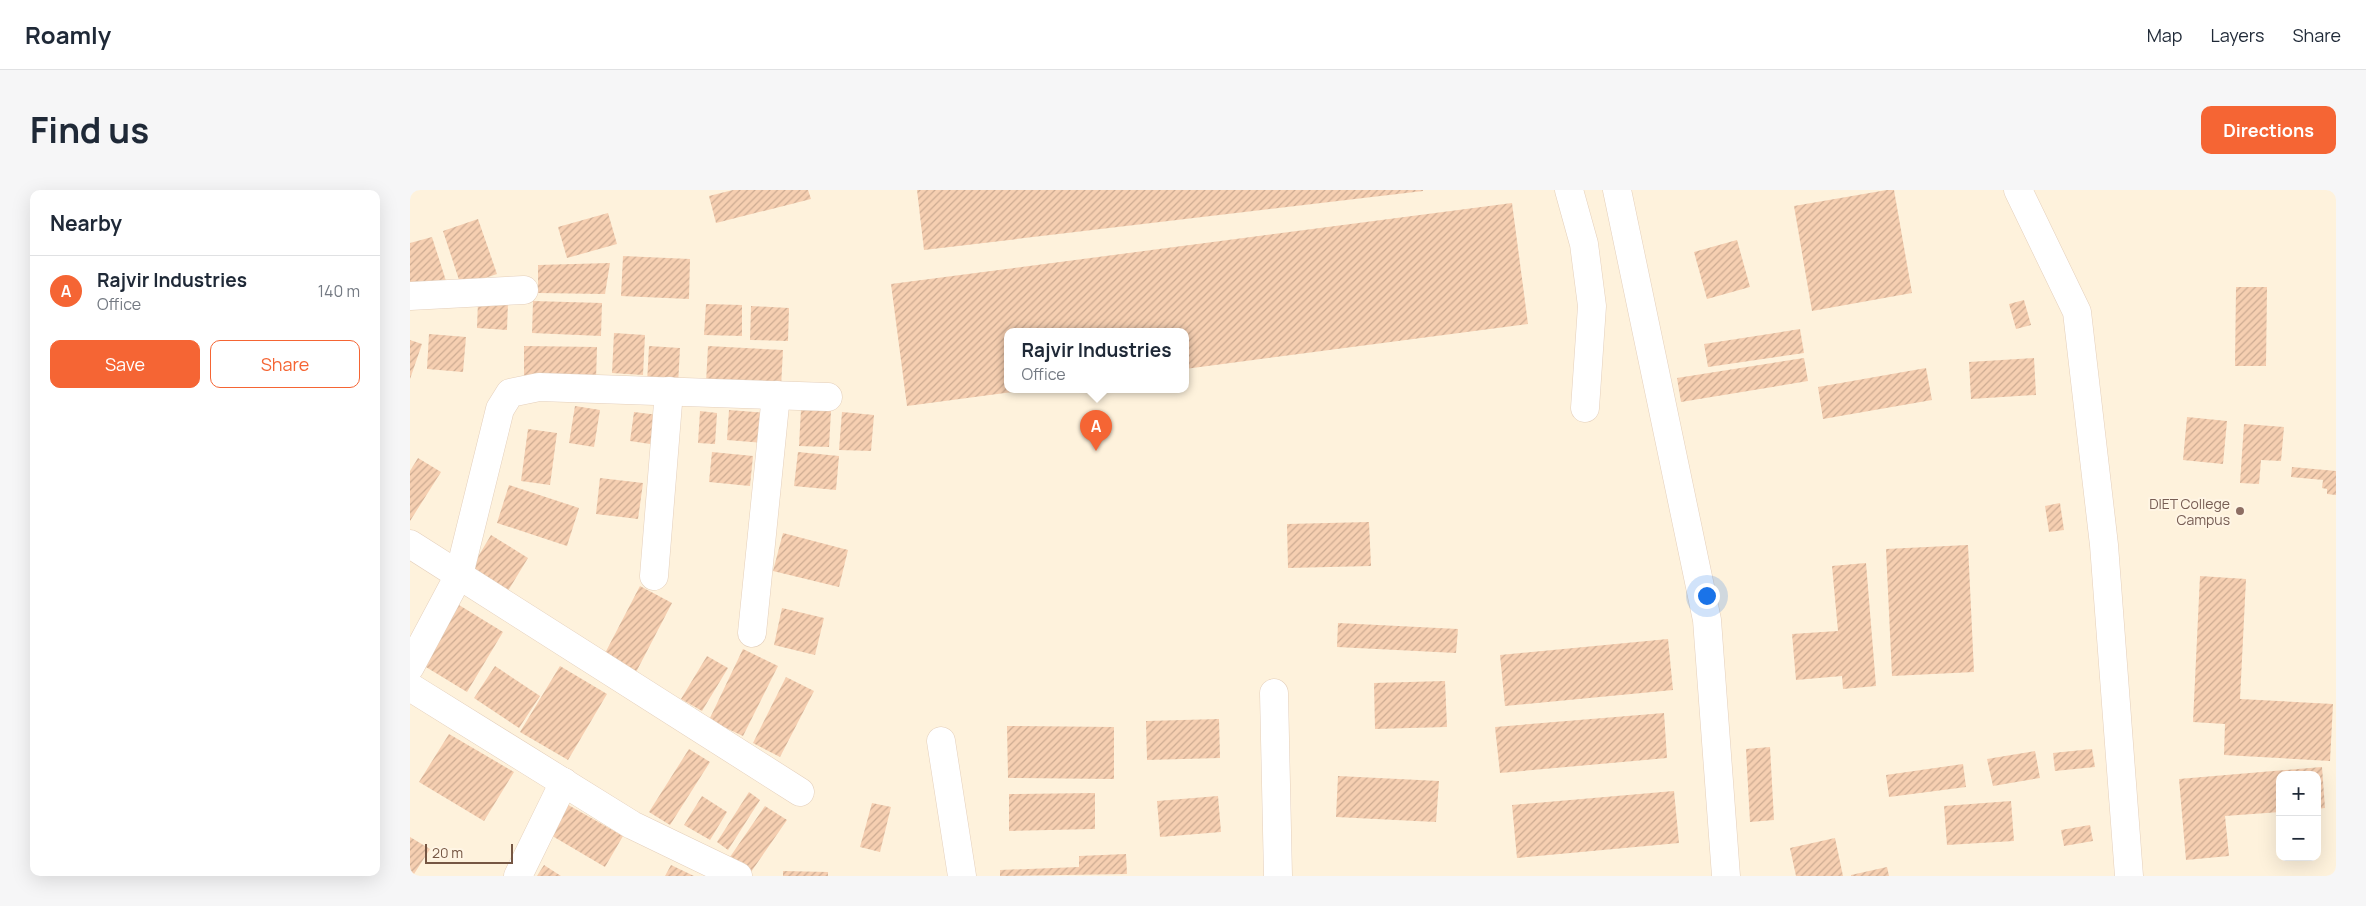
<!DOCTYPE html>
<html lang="en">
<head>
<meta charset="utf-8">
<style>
	body { margin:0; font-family:Manrope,sans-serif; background:#f6f6f7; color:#1f2937 }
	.controls { position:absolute; right:15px; bottom:15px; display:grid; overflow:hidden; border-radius:10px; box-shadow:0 5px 20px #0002 }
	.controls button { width:45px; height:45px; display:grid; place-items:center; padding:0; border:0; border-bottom:1px solid #e0e1e3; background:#fff; color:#1f2937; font:25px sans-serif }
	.scale { position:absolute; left:15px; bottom:12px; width:88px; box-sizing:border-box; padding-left:5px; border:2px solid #755643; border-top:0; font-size:14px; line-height:18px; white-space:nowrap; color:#755643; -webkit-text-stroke:4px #fff5e4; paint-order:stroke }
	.you { position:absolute; left:1296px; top:405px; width:18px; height:18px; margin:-12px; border:4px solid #fff; border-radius:50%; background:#1a73e8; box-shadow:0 0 0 8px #1a73e833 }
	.badge { display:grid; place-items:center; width:32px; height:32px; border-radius:50%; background:#f56534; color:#fff; font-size:16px; font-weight:700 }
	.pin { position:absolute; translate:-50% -41px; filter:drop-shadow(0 1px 2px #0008) }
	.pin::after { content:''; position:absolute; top:26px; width:18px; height:15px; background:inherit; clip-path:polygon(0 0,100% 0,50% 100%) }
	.popup { position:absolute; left:594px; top:138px; width:185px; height:65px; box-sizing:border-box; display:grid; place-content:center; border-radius:10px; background:#fff; filter:drop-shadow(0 1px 4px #0005); font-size:16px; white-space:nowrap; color:#747a83 }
	.popup b { font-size:19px; color:#1f2937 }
	.popup::after { content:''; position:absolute; left:50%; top:100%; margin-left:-10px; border:10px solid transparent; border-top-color:#fff }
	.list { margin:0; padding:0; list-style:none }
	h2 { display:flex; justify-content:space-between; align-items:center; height:65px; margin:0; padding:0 20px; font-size:21px }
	h2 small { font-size:16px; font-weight:400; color:#747a83 }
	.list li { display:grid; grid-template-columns:32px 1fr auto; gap:15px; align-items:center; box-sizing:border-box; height:70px; padding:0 20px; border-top:1px solid #e0e1e3 }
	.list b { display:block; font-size:19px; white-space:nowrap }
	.list p { margin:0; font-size:16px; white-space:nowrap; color:#747a83 }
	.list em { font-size:16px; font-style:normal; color:#747a83 }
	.actions { display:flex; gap:10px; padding:15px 20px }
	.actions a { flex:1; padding:11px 0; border:1px solid #f56534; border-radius:10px; text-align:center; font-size:18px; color:#f56534 }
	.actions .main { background:#f56534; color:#fff }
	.map { position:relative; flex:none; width:1926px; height:686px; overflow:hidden; border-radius:10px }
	header { display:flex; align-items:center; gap:30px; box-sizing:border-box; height:70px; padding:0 25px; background:#fff; border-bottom:1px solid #e0e1e3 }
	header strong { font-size:24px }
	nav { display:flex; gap:28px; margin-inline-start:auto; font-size:18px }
	.intro { display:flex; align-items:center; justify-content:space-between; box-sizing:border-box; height:120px; padding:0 30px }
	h1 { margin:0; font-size:35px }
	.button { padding:12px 22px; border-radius:10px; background:#f56534; color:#fff; font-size:18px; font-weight:700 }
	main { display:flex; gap:30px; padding:0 30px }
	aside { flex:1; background:#fff; border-radius:10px; box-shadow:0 5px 20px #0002 }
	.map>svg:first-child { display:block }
	.building { fill:url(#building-hatch) }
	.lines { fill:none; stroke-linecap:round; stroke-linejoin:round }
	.minor-casing { stroke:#e4cfbb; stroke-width:29 }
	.minor { stroke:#fff; stroke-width:28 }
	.education-dot { fill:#8d6e63; stroke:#fff5e4; stroke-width:2 }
	.labels { text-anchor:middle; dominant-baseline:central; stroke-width:4; stroke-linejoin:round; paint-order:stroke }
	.education-label { font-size:14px; fill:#785e54; stroke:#fff5e4; text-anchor:end }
</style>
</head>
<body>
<header>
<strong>Roamly</strong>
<nav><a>Map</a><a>Layers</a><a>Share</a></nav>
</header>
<div class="intro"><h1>Find us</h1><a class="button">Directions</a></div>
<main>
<aside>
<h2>Nearby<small></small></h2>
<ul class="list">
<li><span class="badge">A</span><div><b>Rajvir Industries</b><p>Office</p></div><em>140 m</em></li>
</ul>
<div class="actions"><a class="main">Save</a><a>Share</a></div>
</aside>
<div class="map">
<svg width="1926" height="686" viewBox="0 0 1926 686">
	<defs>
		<pattern id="building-hatch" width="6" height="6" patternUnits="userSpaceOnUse" patternTransform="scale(1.25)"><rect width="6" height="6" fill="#f6cfb1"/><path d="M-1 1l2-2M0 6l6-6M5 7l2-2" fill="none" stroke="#ccab92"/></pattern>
	</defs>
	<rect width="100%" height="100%" fill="#fef2dc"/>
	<!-- building -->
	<g class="building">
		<path d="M323 0H398L401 9 306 33 299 6Z"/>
		<path d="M507 0H1013V1L514 60Z"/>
		<path d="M1477 0H1484L1502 103 1402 121 1384 16Z"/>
		<path d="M1102 13 1118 134 775 179V142H597V200L610 201 497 216 481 94Z"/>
		<path d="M198 23 207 54 157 68 148 37Z"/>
		<path d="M68 29 87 84 51 96 33 41Z"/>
		<path d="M22 47 37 94 0 97V53Z"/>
		<path d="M1327 50 1340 97 1297 109 1284 62Z"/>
		<path d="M213 66 280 69 279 109 211 106Z"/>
		<path d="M200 73 195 104 128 103V75Z"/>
		<path d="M1826 97H1857L1856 176H1825Z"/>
		<path d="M1614 110 1621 135 1606 139 1599 114Z"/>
		<path d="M68 111 98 112 97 140 67 138Z"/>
		<path d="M123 111 192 113 191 146 122 143Z"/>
		<path d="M296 114 332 115V146L294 145Z"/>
		<path d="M341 116 379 118 378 151 340 150Z"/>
		<path d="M1390 139 1394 163 1298 177 1294 154Z"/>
		<path d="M204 143 235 145 233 185 202 183Z"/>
		<path d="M19 144 56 147 53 182 17 179Z"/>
		<path d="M0 150 12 154 0 189Z"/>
		<path d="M114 156 187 157 186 189 114 188Z"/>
		<path d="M239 156 270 158 268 195 237 193Z"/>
		<path d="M298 156 373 160 371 197 296 193Z"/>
		<path d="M1394 168 1398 191 1271 212 1267 188Z"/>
		<path d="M1624 168 1626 205 1561 209 1559 172Z"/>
		<path d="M1516 178 1522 210 1413 229 1408 197Z"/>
		<path d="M165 216 190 220 184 257 159 253Z"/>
		<path d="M391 219 421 221 419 257 389 256Z"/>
		<path d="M319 220 369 224 366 254 317 250Z"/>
		<path d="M290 221 307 223 305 254 288 253Z"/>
		<path d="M224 222 264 227 260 257 220 251Z"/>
		<path d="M432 222 464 225 461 261 429 260Z"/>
		<path d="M1777 227 1817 231 1813 274 1773 270Z"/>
		<path d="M1834 234 1874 237 1871 271 1851 270 1849 294 1830 293Z"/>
		<path d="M118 239 147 243 140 295 111 291Z"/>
		<path d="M302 262 343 266 340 296 299 292Z"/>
		<path d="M388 262 429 266 426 300 384 296Z"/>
		<path d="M8 268 31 282 0 331V281Z"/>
		<path d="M1882 277 1926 281V305L1917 304V299L1912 298 1913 290 1881 287Z"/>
		<path d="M190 288 233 293 228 329 186 324Z"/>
		<path d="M99 295 169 318 157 356 87 333Z"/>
		<path d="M1650 313 1654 340 1639 342 1635 316Z"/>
		<path d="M959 332 961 376 878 378 877 334Z"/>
		<path d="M373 343 438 360 429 397 363 381Z"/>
		<path d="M81 345 118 368 96 404 59 382Z"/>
		<path d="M1558 355 1564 482 1482 486 1476 359Z"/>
		<path d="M1456 373 1466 496 1433 499 1432 486 1386 490 1382 444 1428 441 1422 376Z"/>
		<path d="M1790 386 1836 389 1830 509 1923 514 1920 571 1814 565 1815 534 1783 532Z"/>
		<path d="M230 396 262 413 224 486 192 469Z"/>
		<path d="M49 415 93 442 57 502 11 474Z"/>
		<path d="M372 418 414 428 405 465 364 455Z"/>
		<path d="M928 433 1048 439 1046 463 927 457Z"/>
		<path d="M1258 449 1263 500 1095 516 1090 465Z"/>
		<path d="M333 459 368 476 333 546 299 530Z"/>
		<path d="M297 466 318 478 292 521 271 509Z"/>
		<path d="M85 476 130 506 109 538 64 508Z"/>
		<path d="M150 476 197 504 158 570 110 542Z"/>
		<path d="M376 487 404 501 370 567 343 553Z"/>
		<path d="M1035 491 1037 537 965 539 964 493Z"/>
		<path d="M1254 523 1257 568 1090 583 1085 537Z"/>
		<path d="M809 529 810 568 737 570 736 531Z"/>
		<path d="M597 536 704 537V589L598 588Z"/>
		<path d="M39 544 104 582 74 631 9 592Z"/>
		<path d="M1360 557 1364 630 1340 632 1336 559Z"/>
		<path d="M279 559 300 572 260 635 239 622Z"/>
		<path d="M1682 559 1685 577 1645 581 1643 563Z"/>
		<path d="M1625 561 1630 588 1583 596 1577 569Z"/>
		<path d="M1553 574 1556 597 1479 607 1476 585Z"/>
		<path d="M1912 577 1915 618 1907 619V585H1870V622L1815 626 1819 666 1776 670 1769 589Z"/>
		<path d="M928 586 1029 591 1026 632 926 627Z"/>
		<path d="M1264 601 1269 653 1107 668 1102 615Z"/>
		<path d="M339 602 350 610 318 660 307 652Z"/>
		<path d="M685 603V639L599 641V604Z"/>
		<path d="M139 604 213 646 195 677 122 634Z"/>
		<path d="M292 606 317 622 300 650 274 635Z"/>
		<path d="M808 606 811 642 750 647 747 611Z"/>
		<path d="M1601 611 1604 651 1537 655 1534 616Z"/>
		<path d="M462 613 481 617 470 662 450 657Z"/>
		<path d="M355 616 377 630 341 682 320 667Z"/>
		<path d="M1680 635 1683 651 1654 656 1651 640Z"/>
		<path d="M0 647 20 659 4 684 0 682Z"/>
		<path d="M1425 648 1433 686H1386L1380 658Z"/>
		<path d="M716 664 717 684 590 686V680L669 677V666Z"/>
		<path d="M134 675 151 686H127Z"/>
		<path d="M261 675 284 686H255Z"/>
		<path d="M1477 677 1479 686H1441V685Z"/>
		<path d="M373 681 418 682V686H373Z"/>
	</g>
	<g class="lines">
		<defs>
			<g id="minor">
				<path d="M1159 0 1174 54 1182 116 1175 218"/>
				<path d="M1207 0 1297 430 1316 686"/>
				<path d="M1608 0 1667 122 1694 355 1719 686"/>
				<path d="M0 106 114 100"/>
				<path d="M0 354 390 602"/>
				<path d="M244 386 259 201"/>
				<path d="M342 443 366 205"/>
				<path d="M0 477 49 385 90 219 100 203 129 197 418 207"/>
				<path d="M0 497 222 635 328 686"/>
				<path d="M864 503 868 686"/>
				<path d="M531 551 552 686"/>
				<path d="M108 686 154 592"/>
			</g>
		</defs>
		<!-- minor casing -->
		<use href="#minor" class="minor-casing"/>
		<!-- minor -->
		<use href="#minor" class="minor"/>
	</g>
	<!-- markers -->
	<circle class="education-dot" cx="1830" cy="321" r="5"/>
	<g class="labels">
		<!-- education labels -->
		<g class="education-label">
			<text x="1820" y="313">DIET College<tspan x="1820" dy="16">Campus</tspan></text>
		</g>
	</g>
</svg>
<div class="controls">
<button>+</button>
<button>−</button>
</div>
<div class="scale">20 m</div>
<div class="you"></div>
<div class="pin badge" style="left:686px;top:261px">A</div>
<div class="popup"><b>Rajvir Industries</b>Office</div>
</div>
</main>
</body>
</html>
